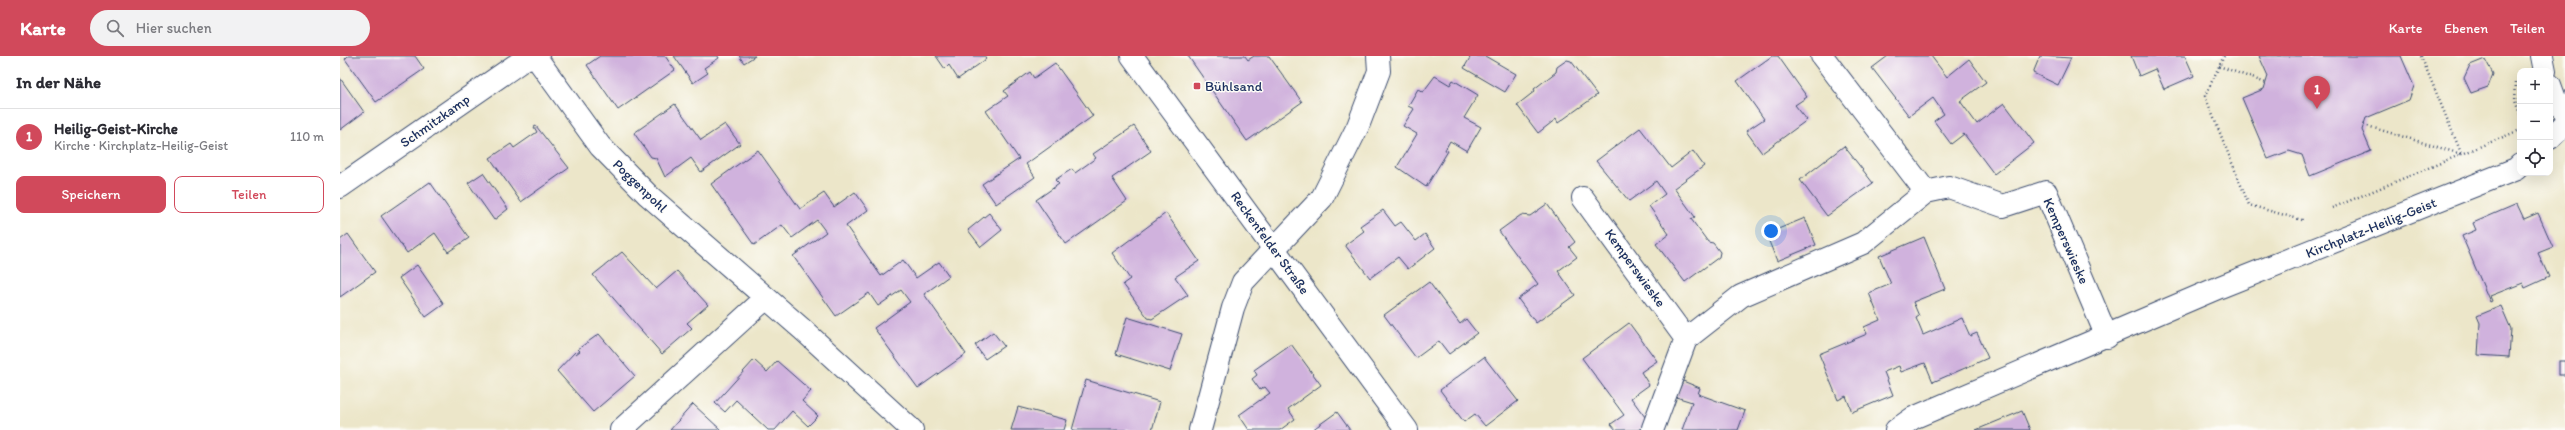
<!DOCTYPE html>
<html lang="de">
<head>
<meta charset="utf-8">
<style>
	body { margin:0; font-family:Itim,sans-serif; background:#f2f2f3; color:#2b2b33 }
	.controls { position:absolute; right:12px; top:12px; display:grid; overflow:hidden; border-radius:8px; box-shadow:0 4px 16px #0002 }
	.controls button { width:36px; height:36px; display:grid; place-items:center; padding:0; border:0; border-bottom:1px solid #e1e1e2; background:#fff; color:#2b2b33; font:20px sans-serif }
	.you { position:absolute; left:1431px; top:175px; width:14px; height:14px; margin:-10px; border:3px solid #fff; border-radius:50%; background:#1a73e8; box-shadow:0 0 0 6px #1a73e833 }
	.badge { display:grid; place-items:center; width:26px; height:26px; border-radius:50%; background:#d1495b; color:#fff; font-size:13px; font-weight:700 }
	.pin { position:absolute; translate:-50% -33px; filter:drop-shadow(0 1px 2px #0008) }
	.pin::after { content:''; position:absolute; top:21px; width:14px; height:12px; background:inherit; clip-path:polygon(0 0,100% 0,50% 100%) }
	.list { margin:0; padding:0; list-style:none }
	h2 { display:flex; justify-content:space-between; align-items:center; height:52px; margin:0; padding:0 16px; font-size:17px }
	h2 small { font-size:13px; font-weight:400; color:#7c7c81 }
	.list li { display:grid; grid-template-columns:26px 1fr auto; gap:12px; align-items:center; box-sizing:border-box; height:56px; padding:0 16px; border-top:1px solid #e1e1e2 }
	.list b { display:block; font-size:15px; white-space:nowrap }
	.list p { margin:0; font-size:13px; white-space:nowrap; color:#7c7c81 }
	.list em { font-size:13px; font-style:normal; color:#7c7c81 }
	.actions { display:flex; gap:8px; padding:12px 16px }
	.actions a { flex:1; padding:9px 0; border:1px solid #d1495b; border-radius:8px; text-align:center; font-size:14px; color:#d1495b }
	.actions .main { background:#d1495b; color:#fff }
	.icon { flex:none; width:22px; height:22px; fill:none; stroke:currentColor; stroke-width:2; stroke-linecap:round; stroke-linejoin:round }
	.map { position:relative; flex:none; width:2225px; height:374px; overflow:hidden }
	header { display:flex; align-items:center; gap:24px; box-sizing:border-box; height:56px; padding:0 20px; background:#d1495b; color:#fff }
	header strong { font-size:19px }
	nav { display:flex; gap:22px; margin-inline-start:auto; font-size:14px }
	.search { width:280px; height:36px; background:#f2f2f3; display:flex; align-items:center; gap:10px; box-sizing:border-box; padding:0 14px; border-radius:22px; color:#7c7c81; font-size:15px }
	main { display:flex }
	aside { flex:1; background:#fff }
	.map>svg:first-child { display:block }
	.building { fill:#d0b2dd }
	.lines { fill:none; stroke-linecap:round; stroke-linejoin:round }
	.street-casing { stroke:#3a4a6e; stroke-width:24 }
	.secondary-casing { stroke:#3a4a6e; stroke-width:24 }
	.path { stroke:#3a4a6e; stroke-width:2.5; stroke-dasharray:1 3; stroke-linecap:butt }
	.street { stroke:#fff; stroke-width:22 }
	.secondary { stroke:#fff; stroke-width:22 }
	.poi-dot { fill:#d1495b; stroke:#fdfcf7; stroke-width:1.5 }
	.labels { text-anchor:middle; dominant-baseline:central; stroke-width:3; stroke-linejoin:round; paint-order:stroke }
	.poi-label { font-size:14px; fill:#1b2f5e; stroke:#fdfcf7; text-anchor:start }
	.street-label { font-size:14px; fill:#1b2f5e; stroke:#fdfcf7 }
</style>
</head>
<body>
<header>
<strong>Karte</strong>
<div class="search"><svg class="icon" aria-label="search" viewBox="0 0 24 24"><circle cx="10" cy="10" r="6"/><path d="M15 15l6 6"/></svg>Hier suchen</div>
<nav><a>Karte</a><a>Ebenen</a><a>Teilen</a></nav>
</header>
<main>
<aside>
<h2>In der Nähe<small></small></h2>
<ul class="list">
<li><span class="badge">1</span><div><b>Heilig-Geist-Kirche</b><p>Kirche · Kirchplatz-Heilig-Geist</p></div><em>110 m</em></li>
</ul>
<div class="actions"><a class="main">Speichern</a><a>Teilen</a></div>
</aside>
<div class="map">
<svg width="2225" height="374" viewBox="0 0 2225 374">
	<rect width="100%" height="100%" fill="#fdfcf7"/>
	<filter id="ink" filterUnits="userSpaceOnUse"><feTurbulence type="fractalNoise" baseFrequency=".025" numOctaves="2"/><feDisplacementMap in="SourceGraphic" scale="8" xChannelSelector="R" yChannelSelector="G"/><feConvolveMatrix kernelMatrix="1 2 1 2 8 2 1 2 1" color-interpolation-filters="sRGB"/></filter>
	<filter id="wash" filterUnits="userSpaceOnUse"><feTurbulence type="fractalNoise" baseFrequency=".012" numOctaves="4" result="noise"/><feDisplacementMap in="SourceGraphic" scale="16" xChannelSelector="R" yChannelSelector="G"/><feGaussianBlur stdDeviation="0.9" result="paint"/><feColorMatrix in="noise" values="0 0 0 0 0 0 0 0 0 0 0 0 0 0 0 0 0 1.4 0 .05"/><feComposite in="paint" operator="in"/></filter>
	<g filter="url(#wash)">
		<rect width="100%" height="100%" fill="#ece6c9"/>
		<g id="blocks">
			<!-- building -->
			<g class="building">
				<path d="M8 0H75L84 13 36 46 5 3Z"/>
				<path d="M260 0H325L335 14 278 54 247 9Z"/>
				<path d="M334 0H378L379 2 364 12 368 17 353 27Z"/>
				<path d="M399 0H415L404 7Z"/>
				<path d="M596 0H646L645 4 618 23 609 9 605 13Z"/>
				<path d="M848 0H905L908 4 914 0H929L962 46 907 85Z"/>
				<path d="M1131 0H1145L1176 18 1165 36 1124 12Z"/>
				<path d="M1432 0H1438L1467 41 1455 49 1467 64 1422 97 1406 75 1424 63 1397 25Z"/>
				<path d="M1548 0H1591L1607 21 1629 3 1646 26 1620 45 1637 68 1664 47 1694 87 1654 118 1624 78 1611 88 1594 65 1604 58 1593 42 1569 60 1532 12Z"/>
				<path d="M1700 0 1731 2 1718 29 1693 17Z"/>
				<path d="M1791 0H1845L1854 20 1824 33 1815 13 1799 20Z"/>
				<path d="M1919 0H2061L2074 30 2069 44 2026 62 2022 74 2031 95 1970 120 1962 99 1949 95 1928 103 1902 42 1924 33 1928 20Z"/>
				<path d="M2145 3 2153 18 2148 31 2131 37 2124 22 2130 9Z"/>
				<path d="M1227 4 1231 5 1257 39 1218 67 1216 63 1198 77 1177 49 1195 35 1194 33 1216 16 1217 11Z"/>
				<path d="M715 7 753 60 686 108 695 121 656 148 642 128 679 103 646 55 668 40 664 35 690 16 694 22Z"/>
				<path d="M1095 20 1110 29 1113 24 1138 39 1124 62 1141 71 1127 95 1110 85 1105 94 1108 95 1086 131 1057 111 1077 78 1063 70 1074 53 1068 50 1078 33 1083 36Z"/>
				<path d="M0 22 24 56 0 74Z"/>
				<path d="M335 48 361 84 385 68 400 88 361 116 351 102 325 121 316 102 311 101 294 77Z"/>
				<path d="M196 70 229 112 181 146 150 102 171 88 174 92 197 76 194 71Z"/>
				<path d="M794 70 811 95 772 122 787 145 726 188 696 144 719 128 715 124 732 113 735 117 756 102 753 98Z"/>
				<path d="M1300 72 1331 112 1353 95 1364 110 1334 132 1355 161 1351 163 1368 186 1373 187 1380 196 1379 201 1345 226 1316 188 1329 178 1309 150 1325 138 1316 125 1289 145 1256 105Z"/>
				<path d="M1504 90 1533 127 1487 160 1460 124Z"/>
				<path d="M418 94 460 153 484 137 494 151 515 136 528 154 506 170 541 220 563 204 576 222 599 206 609 220 584 238 626 298 578 332 534 272 570 246 561 234 538 250 529 237 496 260 453 200 486 176 477 164 452 182 442 169 414 189 371 128Z"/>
				<path d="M143 117 168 153 154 164 128 127Z"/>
				<path d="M90 126 129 182 108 196 95 177 67 197 41 160Z"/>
				<path d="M1207 148 1235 186 1229 191 1237 201 1218 215 1235 239 1196 267 1178 243 1198 228 1159 175 1181 159 1190 160Z"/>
				<path d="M2177 148 2184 163 2198 157 2213 191 2198 197 2209 221 2185 232 2183 227 2150 240 2152 245 2150 246 2122 180 2136 174 2133 167Z"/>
				<path d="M1043 154 1055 170 1061 166 1076 185 1085 178 1095 192 1068 213 1058 201 1030 222 1005 189 1024 175 1020 170Z"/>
				<path d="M649 157 662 174 641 191 628 174Z"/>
				<path d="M826 157 859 205 835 221 848 239 812 263 808 262 783 228 790 223 772 197Z"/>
				<path d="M1465 162 1476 189 1437 205 1426 178Z"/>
				<path d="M8 178 35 216 0 241V184Z"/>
				<path d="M1584 181 1605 233 1573 246 1579 260 1576 262 1583 279 1622 262 1630 280 1637 277 1648 302 1593 326 1585 307 1561 316 1559 310 1544 316 1553 339 1512 356 1506 340 1498 344 1479 298 1527 278 1524 271 1540 264 1529 237 1551 228 1539 200Z"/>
				<path d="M282 196 316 233 337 215 368 249 347 267 352 272 322 298 253 219Z"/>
				<path d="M77 209 104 248 86 261 59 222Z"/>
				<path d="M1089 226 1120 268 1126 263 1137 277 1109 298 1099 285 1076 302 1044 259Z"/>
				<path d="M2161 250 2171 273 2169 301 2138 299 2140 267 2137 260Z"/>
				<path d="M787 261 842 278 830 315 776 298Z"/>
				<path d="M1289 267 1317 305 1301 316 1309 329 1291 342 1308 365 1306 369 1299 374H1276L1271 368 1284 359 1242 302Z"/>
				<path d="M653 276 664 290 645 303 635 289Z"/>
				<path d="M259 278 295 320 253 356 217 315 235 296 236 298 240 295 238 293Z"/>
				<path d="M951 288 981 329 948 353 955 363 940 374H909L899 359 930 337 925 331 920 334 912 323 917 319 914 314Z"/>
				<path d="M1144 301 1178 345 1145 370 1135 358 1124 366 1100 334Z"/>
				<path d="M414 304 427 316 437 305 471 335 462 345 478 360 468 370 452 355 435 374H428L396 344 385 356 375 347Z"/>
				<rect x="2219" y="305" width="6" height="14"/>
				<path d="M746 324 820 346 812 374H732Z"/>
				<path d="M1343 325 1360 332 1358 338 1405 355 1398 374H1342L1352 346 1336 341Z"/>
				<path d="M353 348 381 374H330Z"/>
				<path d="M678 351 727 364 724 374H671Z"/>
				<path d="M1682 355 1690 374H1636Z"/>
				<path d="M997 356 1010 374H972Z"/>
			</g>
		</g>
	</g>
	<g filter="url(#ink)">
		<use href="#blocks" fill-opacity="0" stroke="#3a4a6e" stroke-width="1"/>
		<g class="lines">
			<defs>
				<g id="street">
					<path d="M195 0 260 90 308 139 462 273 572 374"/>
					<path d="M1482 0 1586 136 1609 131 1663 150 1706 136 1767 281"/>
					<path d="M2202 0 2205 15"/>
					<path d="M2210 29 2215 43 2225 56"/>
					<path d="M2210 82 2225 68"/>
					<path d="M0 131 189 0"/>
					<path d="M1243 142 1346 283 1401 240 1523 187 1586 136"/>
					<path d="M1313 372 1346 283"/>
					<path d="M281 374 425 243"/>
					<path d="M860 374 893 252 903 226 982 142 1018 70 1039 15 1038 0"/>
					<path d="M1556 374 1573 362 1880 231 2176 113 2180 109"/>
				</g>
				<path id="secondary" d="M792 0 1067 374"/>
			</defs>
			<!-- street casing -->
			<use href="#street" class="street-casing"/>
			<!-- secondary casing -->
			<use href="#secondary" class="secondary-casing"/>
			<!-- path -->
			<g class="path">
				<path d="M1884 0 1865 40 1909 149 1962 164 1963 166"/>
				<path d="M2081 0 2122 99"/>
				<path d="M1879 10 1926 27"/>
				<path d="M2176 26 2175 45 2180 58"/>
				<path d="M2024 69 2121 98"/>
				<path d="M1992 152 2180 74"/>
			</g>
			<!-- street -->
			<use href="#street" class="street"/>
			<!-- secondary -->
			<use href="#secondary" class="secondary"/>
		</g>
	</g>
	<!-- markers -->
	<rect class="poi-dot" x="853" y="26" width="8" height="8" rx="2"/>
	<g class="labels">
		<!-- poi labels -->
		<g class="poi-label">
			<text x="865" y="30">Bühlsand</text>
		</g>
		<!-- street labels -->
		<g class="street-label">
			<text transform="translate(95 65) rotate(-35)">Schmitzkamp</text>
			<text transform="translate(300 130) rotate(44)">Poggenpohl</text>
			<text transform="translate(2031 172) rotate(-22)">Kirchplatz-Heilig-Geist</text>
			<text transform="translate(1726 185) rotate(66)">Kemperswieske</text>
			<text transform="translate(930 187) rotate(54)">Reckenfelder Straße</text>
			<text transform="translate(1295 212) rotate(54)">Kemperswieske</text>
		</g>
	</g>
</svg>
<div class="controls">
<button>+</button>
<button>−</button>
<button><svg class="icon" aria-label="locate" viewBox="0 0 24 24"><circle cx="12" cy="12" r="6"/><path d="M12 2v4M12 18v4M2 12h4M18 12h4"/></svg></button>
</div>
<div class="you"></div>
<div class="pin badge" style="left:1977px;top:53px">1</div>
</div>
</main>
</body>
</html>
